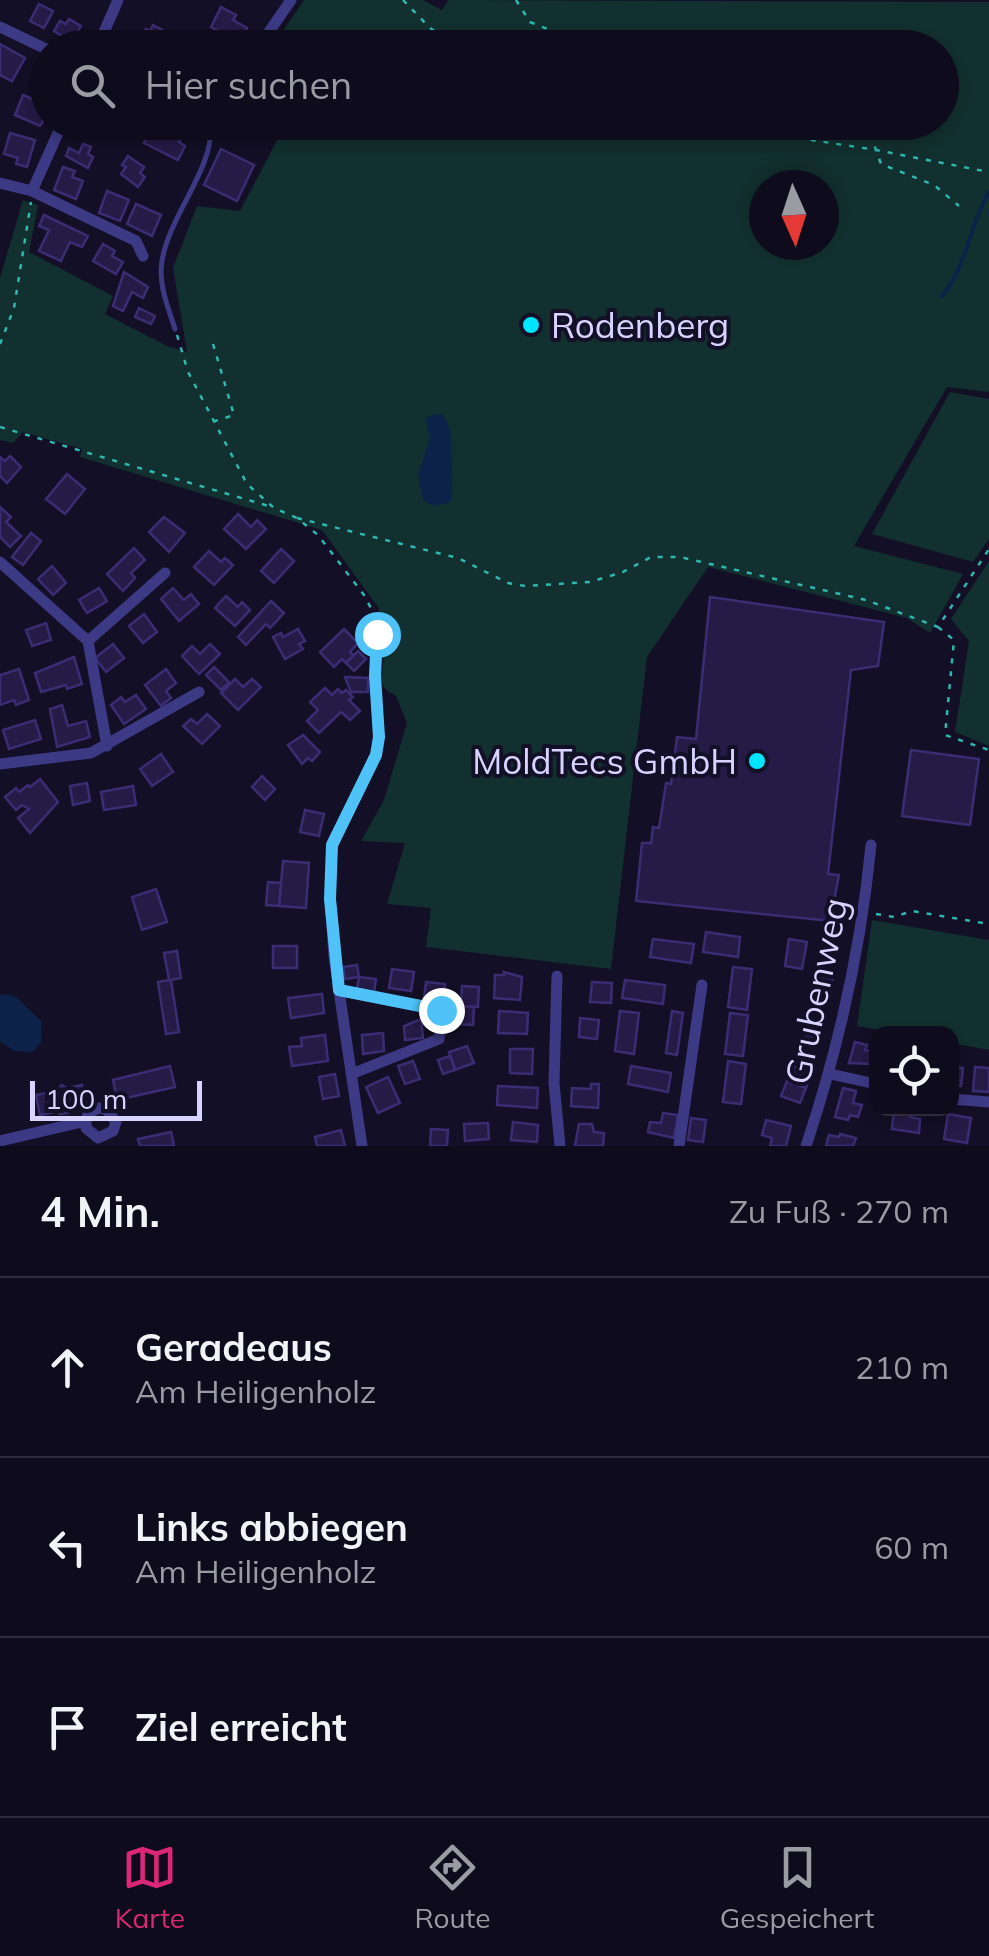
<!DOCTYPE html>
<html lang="de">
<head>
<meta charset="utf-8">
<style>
	body { margin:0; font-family:Mulish,sans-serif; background:#1c1929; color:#f1f3f6 }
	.controls { position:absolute; right:30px; bottom:30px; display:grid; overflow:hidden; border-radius:20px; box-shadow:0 5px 15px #0003 }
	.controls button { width:90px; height:90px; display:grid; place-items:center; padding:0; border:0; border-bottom:2px solid #2e2b3b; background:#0e0b1c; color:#f1f3f6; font:50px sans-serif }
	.compass { position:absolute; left:749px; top:170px; width:90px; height:90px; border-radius:50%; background:#0e0b1c; box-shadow:0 5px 15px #0003; rotate:177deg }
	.scale { position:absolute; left:30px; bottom:25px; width:172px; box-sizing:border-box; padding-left:10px; border:5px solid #d9d4ff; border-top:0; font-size:28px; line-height:35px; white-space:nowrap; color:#d9d4ff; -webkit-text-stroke:8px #130f26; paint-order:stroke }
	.stop { position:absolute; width:30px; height:30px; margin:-22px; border:8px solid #4fc3f7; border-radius:50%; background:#fff }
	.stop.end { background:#4fc3f7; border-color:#fff; box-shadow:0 2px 10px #0008 }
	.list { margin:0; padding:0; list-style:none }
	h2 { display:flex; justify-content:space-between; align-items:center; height:130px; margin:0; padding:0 40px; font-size:42px }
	h2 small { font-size:32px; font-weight:400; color:#9b9ba3 }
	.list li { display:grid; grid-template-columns:65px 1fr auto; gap:30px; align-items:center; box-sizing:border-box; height:180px; padding:0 40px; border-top:2px solid #2e2b3b }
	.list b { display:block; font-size:38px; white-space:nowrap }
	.list p { margin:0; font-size:32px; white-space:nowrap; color:#9b9ba3 }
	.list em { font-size:32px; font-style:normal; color:#9b9ba3 }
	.icon { flex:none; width:55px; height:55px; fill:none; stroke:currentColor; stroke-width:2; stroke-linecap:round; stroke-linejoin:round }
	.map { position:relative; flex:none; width:989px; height:1146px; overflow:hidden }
	.search { position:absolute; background:#0e0b1c; box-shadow:0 5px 15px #0003; left:30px; right:30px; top:30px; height:110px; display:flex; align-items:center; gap:25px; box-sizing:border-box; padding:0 35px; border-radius:55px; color:#9b9ba3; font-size:38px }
	.sheet { height:670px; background:#0e0b1c }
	nav { display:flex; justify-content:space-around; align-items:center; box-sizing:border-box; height:140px; border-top:2px solid #2e2b3b; background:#0e0b1c; font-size:28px; color:#9b9ba3 }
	nav a { display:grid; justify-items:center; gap:5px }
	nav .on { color:#db2777 }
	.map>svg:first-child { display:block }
	.green { fill:#12302f; fill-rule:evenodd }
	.water { fill:#0c2248 }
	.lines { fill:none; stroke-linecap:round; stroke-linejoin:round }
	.stream { stroke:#0c2248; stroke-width:4 }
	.building { fill:#241b47; stroke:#3b2d73; stroke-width:2.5 }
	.path { stroke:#2fb8b0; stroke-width:2.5; stroke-dasharray:5 8; stroke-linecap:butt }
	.lane { stroke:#3d3a85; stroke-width:5 }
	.street { stroke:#3d3a85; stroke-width:11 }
	.route { stroke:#4fc3f7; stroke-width:12 }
	.poi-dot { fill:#00e5ff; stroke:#130f26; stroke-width:4 }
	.labels { text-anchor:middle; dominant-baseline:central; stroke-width:8; stroke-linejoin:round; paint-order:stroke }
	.poi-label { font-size:35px; fill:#d9d4ff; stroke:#130f26; text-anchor:start }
	.street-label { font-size:35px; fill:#d9d4ff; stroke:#130f26 }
</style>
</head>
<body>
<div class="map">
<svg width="989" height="1146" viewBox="0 0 989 1146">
	<rect width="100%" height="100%" fill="#130f26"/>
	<!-- green -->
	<g class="green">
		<path d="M304 0H423L442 10 448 0 989 2V392L947 387 854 546 963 574 930 633 907 618 708 567 647 657 611 969 426 947 431 908 387 904 405 843 361 841 384 800 407 723 396 696 386 690 381 682 385 646 384 625 378 607 322 530 80 457 82 449 23 432 13 443 0 440V278L23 200 38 205 29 252 113 296 105 314 167 346 187 352 173 268 197 206 240 211 286 123 942 122V48L272 47ZM764 185H824V245H764Z"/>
		<path d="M950 392 989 399V539L973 562 872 534Z"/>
		<path d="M989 561V746L955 732 969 641 951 619Z"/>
		<path d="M872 920 989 940V1050L952 1043V1034L897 1033 857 1026Z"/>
	</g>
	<!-- water -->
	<g class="water">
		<path d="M443 414C444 416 449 427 450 429 452 438 453 496 451 502L434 506 423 500 418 474 430 439 426 419 432 415Z"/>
		<path d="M8 994 17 998 42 1022 41 1043 32 1052 14 1051 0 1041V995Z"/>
	</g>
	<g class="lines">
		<!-- stream -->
		<path class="stream" d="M942 296C967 266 969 226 989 192"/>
	</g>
	<!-- building -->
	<g class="building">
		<path d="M39 4 53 11 44 28 30 21Z"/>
		<path d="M221 7 236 15 233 20 247 28 239 42 211 27Z"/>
		<path d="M69 19 81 26 72 42 54 31 60 21 66 24Z"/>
		<path d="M153 25 166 32 161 41 169 45 168 48H141L144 41 140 39 146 29 150 31Z"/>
		<path d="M0 44 25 58 12 81 0 75Z"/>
		<path d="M43 67 48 69V93L34 87Z"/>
		<path d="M23 95 48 105V114L40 126 15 115Z"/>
		<path d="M248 122H269L264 133 251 134Z"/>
		<path d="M153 124 181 138 179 142 185 146 178 160 144 143Z"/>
		<path d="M10 133 35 140 27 167 16 164 18 158 4 154Z"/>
		<path d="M83 144 91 147 88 154 93 157 88 168 66 156 69 148 79 153Z"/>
		<path d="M221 149 254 165 237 201 204 185Z"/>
		<path d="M128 156 144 167 140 173 145 177 138 187 121 174 126 167 122 165Z"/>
		<path d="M63 167 75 171 72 177 83 181 76 199 54 190Z"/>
		<path d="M107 191 129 200 120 221 99 213Z"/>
		<path d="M136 204 161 215 152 236 127 224Z"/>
		<path d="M44 215 88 236 82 247 70 242 61 261 39 251 49 230 39 226Z"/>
		<path d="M103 244 115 251 112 256 123 262 116 274 93 261Z"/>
		<path d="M124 272 148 287 143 298 132 292 123 311 113 306Z"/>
		<path d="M139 308 155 316 151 324 135 317Z"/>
		<path d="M10 456 21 467 7 483 0 476V457L5 461Z"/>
		<path d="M67 474 85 489 65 514 46 499Z"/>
		<path d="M0 507 11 517 6 522 21 536 10 547 0 537Z"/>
		<path d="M238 514 251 527 257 520 266 529 246 549 224 529Z"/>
		<path d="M164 517 185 533 169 552 149 532Z"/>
		<path d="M31 533 41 541 23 565 12 557Z"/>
		<path d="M134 548 145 560 131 573 135 578 123 591 107 574Z"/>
		<path d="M281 549 294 561 274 583 261 571Z"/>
		<path d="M209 551 221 562 225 558 233 565 214 585 194 567Z"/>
		<path d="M52 566 66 583 53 595 38 579Z"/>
		<path d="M99 588 107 601 87 613 79 600Z"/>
		<path d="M173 588 184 600 191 594 199 604 179 621 161 599Z"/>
		<path d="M226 596 238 607 242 602 250 610 235 626 215 608Z"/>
		<path d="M710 597 884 622 878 666 851 670 828 874 839 875 830 921 636 901 642 843H651L653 827 659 828 666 783 671 784 677 737 696 739Z"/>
		<path d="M271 601 284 613 270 628 266 624 246 645 238 637Z"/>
		<path d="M144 614 157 632 143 643 129 626Z"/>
		<path d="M46 623 51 640 32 646 26 630Z"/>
		<path d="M298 629 305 641 299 644 303 649 285 659 273 637 281 633 283 637Z"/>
		<path d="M344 629 358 643 350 652 354 656 346 663 342 659 334 667 320 652Z"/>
		<path d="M113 644 124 658 106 672 95 658Z"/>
		<path d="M210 644 220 654 199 674 182 656 192 646 200 654Z"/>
		<path d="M358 651 366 659 354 671 346 663Z"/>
		<path d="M74 657 82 684 67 689 66 685 41 692 35 673Z"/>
		<path d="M214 667 229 682 221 690 206 675Z"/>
		<path d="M19 669 29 700 16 705 14 700 0 705V675Z"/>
		<path d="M166 669 176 683 166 691 171 698 161 706 145 685Z"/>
		<path d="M345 677 368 678V692H351Z"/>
		<path d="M235 679 243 687 252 679 261 687 238 710 221 693Z"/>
		<path d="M325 688 332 695 338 689 342 693 346 690 353 697 349 700 360 711 350 720 341 712 319 733 307 721 318 710 310 702Z"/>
		<path d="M136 695 146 709 124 724 111 705 121 697 125 702Z"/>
		<path d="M62 705 68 726 86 721 90 737 57 747 50 709Z"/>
		<path d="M207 714 220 726 202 744 183 726 191 719 197 724Z"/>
		<path d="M35 720 41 739 9 749 3 730Z"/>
		<path d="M303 735 320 752 312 761 308 758 302 764 288 745Z"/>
		<path d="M911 750 979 759 970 825 902 816Z"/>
		<path d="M161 754 173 772 152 786 140 769Z"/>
		<path d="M262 776 275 789 265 800 252 787Z"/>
		<path d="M40 779 58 802 30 833 18 818 29 809 22 805 16 810 5 797 16 788 19 792 28 785 30 787Z"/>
		<path d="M87 783 90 801 73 805 70 786Z"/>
		<path d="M133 786 136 805 104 810 101 792Z"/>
		<path d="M305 810 324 814 319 836 300 832Z"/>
		<path d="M283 861 309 863 306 908 279 906Z"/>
		<path d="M268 882 281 883 279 906 266 905Z"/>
		<path d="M156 889 167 922 142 930 132 897Z"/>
		<path d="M706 932 740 937 738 957 703 952Z"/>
		<path d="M653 939 694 944 691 963 650 957Z"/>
		<path d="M789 939 807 942 802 969 785 966Z"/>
		<rect x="273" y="946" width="24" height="22"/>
		<path d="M177 951 181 978 171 980 179 1032 166 1034 158 982 169 980 164 953Z"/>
		<path d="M357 965 359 977 345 979 343 967Z"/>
		<path d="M733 967 752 969 747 1010 728 1007Z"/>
		<path d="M392 969 414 972 411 991 389 988Z"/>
		<path d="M820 970 833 972 832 984 818 982Z"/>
		<path d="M504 972 522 977 520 1000 494 998 495 975H504Z"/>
		<path d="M359 977 376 979 374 992 357 989Z"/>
		<path d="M625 980 665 985 663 1004 622 998Z"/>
		<path d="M426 982 445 984 444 999 424 997Z"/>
		<path d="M592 982 612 983 611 1003 590 1002Z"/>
		<path d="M818 982 832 984 829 997 816 995Z"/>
		<path d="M462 986 479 987 478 1007 461 1006Z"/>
		<path d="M322 994 324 1013 291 1018 288 998Z"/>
		<path d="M458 1006 474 1007 473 1025 457 1024Z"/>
		<path d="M499 1011 528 1013 527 1034 498 1033Z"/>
		<path d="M620 1011 639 1013 634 1054 615 1051Z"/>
		<path d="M672 1011 683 1013 677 1055 666 1053Z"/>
		<path d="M730 1013 748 1015 743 1056 725 1054Z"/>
		<path d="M580 1018 599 1020 597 1039 579 1037Z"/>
		<path d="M421 1019 423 1038 405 1040 404 1026Z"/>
		<path d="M810 1023 822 1027 818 1041 806 1037Z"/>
		<path d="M383 1033 384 1051 363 1054 362 1035Z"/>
		<path d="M325 1035 328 1061 292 1066 289 1047 302 1046 301 1038Z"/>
		<path d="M855 1042 867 1045 865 1050 875 1052 872 1064 849 1063Z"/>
		<path d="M467 1046 474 1063 455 1070 449 1052Z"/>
		<path d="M510 1049H533L532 1074 510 1073Z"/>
		<path d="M450 1056 455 1070 443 1074 438 1060Z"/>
		<path d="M413 1061 420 1079 405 1084 398 1066Z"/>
		<path d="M728 1061 746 1064 741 1104 723 1102Z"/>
		<path d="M170 1066 175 1087 117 1100 113 1080Z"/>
		<path d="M631 1066 671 1073 668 1092 628 1084Z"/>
		<path d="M793 1066 812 1073 806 1088 787 1081Z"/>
		<path d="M952 1066 963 1068 961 1086 952 1085Z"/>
		<path d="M975 1067 989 1068V1092L973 1091Z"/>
		<path d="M335 1074 339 1096 323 1099 319 1077Z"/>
		<path d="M388 1077 400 1103 378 1113 366 1087Z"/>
		<path d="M787 1081 806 1088 800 1103 781 1096Z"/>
		<path d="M591 1084H599L598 1108 571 1106 572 1088 591 1089Z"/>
		<path d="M62 1085 67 1088 82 1085 86 1105 67 1109 68 1113 60 1114 59 1111 40 1115 36 1095 51 1092Z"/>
		<path d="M498 1086 538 1088 537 1108 497 1105Z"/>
		<path d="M843 1088 856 1091 853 1103 862 1105 858 1117 850 1115 848 1120 835 1117Z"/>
		<path d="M894 1108H911L910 1117 920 1119 919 1133 892 1129Z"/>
		<path d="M663 1113 678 1115 674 1138 648 1132 650 1122 661 1123Z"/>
		<path d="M948 1114 971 1118 967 1143 944 1139Z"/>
		<path d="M691 1118 706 1120 703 1142 688 1140Z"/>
		<path d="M766 1120 791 1126 786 1146H770L772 1138 762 1135Z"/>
		<path d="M513 1122 538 1125 537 1142 511 1140Z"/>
		<path d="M488 1123 489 1139 465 1141 464 1124Z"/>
		<path d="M579 1124H592L594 1132 604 1133 603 1146H575Z"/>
		<path d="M431 1129 448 1130 447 1146H430Z"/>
		<path d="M341 1130 345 1146H317L315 1137Z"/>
		<path d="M171 1132 174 1146H140L138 1139Z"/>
		<path d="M840 1134 856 1138 853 1146H826L829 1135 839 1137Z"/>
	</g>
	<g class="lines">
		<!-- path -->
		<g class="path">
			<path d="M403 0 429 27 457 48"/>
			<path d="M516 0 530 22 595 48"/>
			<path d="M695 122 876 150 989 172"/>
			<path d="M866 122 881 164 934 185 959 206"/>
			<path d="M177 335 188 372 247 484 274 508 297 518 318 535 364 595 374 614 379 737 376 755 333 845 330 890"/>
			<path d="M0 344 14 308 31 202"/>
			<path d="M213 344 234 415 215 421"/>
			<path d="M0 427 272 507"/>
			<path d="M297 518 458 558 508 583 525 586 590 582 623 572 651 557H680L866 600 938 627 989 549"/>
			<path d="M938 627 954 640 945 735 989 750"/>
			<path d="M876 914 894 917 912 911 989 924"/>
		</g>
		<!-- lane -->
		<path class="lane" d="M175 329C168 307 158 284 162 261 169 215 217 165 210 122"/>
		<!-- street -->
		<g class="street">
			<path d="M0 27 48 50"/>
			<path d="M97 48 118 0"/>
			<path d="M258 48 291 0"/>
			<path d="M0 183 32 191 63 122"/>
			<path d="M32 191 136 241 143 256"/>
			<path d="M0 562 88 641 107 746"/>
			<path d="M88 641 165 573"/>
			<path d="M0 764 91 753 199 692"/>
			<path d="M330 899 334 957 362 1146"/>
			<path d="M557 976 554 1083 560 1146"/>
			<path d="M339 990 441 1011 439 1039 354 1073"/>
			<path d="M830 1074 876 1084"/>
			<path d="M952 1099 989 1102"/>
			<path d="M0 1141 86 1121 88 1114 98 1108 106 1109 116 1122 113 1131 98 1138 86 1128V1121"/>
			<path d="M679 1146 702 985"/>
			<path d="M806 1146C839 1047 861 948 871 845"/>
		</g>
	</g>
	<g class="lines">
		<!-- route -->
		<path class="route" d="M377 634 375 676 379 737 376 755 332 845 330 899 339 990 441 1010"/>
	</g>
	<!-- markers -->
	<g class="poi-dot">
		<circle cx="531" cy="325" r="10"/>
		<circle cx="757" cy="761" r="10"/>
	</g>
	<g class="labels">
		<!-- poi labels -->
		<g class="poi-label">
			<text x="551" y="325">Rodenberg</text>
			<text x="737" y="761" text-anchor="end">MoldTecs GmbH</text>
		</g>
		<!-- street labels -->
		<g class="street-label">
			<text transform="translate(816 991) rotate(-78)">Grubenweg</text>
		</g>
	</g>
</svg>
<div class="controls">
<button><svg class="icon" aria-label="locate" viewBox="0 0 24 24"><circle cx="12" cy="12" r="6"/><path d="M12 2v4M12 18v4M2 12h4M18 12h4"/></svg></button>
</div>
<svg class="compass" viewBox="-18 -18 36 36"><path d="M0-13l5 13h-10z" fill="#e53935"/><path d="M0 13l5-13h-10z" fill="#9b9ba3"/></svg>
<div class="scale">100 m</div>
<div class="stop" style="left:377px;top:634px"></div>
<div class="stop end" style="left:441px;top:1010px"></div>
<div class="search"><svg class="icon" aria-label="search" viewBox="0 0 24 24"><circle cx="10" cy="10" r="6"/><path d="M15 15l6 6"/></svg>Hier suchen</div>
</div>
<section class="sheet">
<h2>4 Min.<small>Zu Fuß · 270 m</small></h2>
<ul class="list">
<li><svg class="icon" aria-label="ahead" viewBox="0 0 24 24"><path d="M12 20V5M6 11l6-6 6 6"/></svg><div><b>Geradeaus</b><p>Am Heiligenholz</p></div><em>210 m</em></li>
<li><svg class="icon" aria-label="left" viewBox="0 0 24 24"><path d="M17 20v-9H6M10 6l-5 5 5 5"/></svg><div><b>Links abbiegen</b><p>Am Heiligenholz</p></div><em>60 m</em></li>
<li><svg class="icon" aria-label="arrive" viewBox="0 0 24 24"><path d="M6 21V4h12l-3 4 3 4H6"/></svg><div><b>Ziel erreicht</b></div></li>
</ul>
</section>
<nav>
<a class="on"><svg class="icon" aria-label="map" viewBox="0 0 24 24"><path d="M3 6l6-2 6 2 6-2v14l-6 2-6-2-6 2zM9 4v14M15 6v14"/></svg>Karte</a>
<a><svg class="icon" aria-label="directions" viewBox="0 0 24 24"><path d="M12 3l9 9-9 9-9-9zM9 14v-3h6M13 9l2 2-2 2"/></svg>Route</a>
<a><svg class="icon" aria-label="saved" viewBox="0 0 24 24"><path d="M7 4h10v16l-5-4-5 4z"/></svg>Gespeichert</a>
</nav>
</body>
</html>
